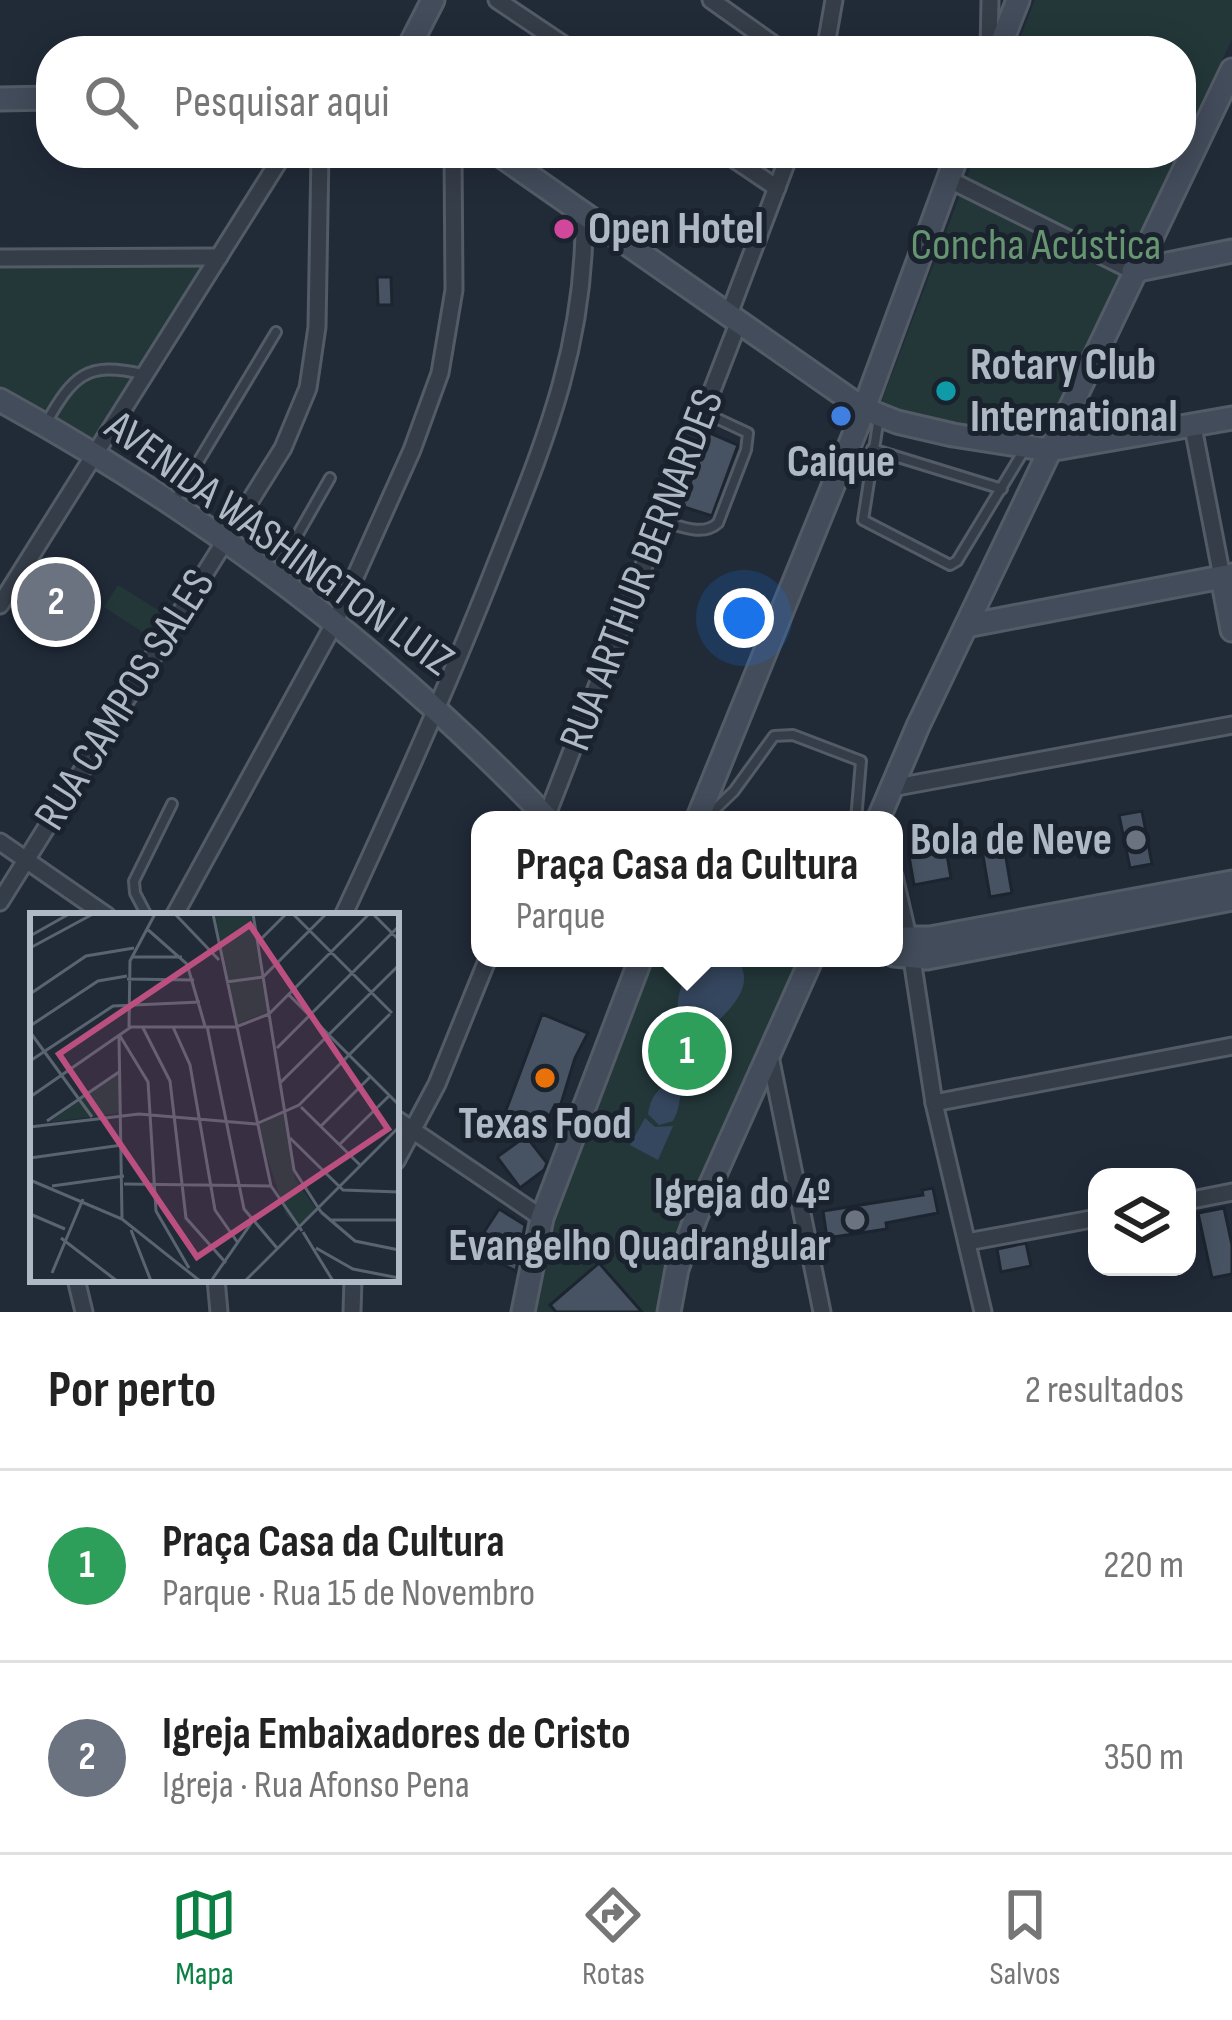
<!DOCTYPE html>
<html lang="pt">
<head>
<meta charset="utf-8">
<style>
	body { margin:0; font-family:"Sofia Sans Condensed",sans-serif; background:#f6f6f6; color:#222 }
	.controls { position:absolute; right:36px; bottom:36px; display:grid; overflow:hidden; border-radius:24px; box-shadow:0 6px 30px #0003 }
	.controls button { width:108px; height:108px; display:grid; place-items:center; padding:0; border:0; border-bottom:3px solid #e0e0e0; background:#fff; color:#222; font:60px sans-serif }
	.you { position:absolute; left:744px; top:618px; width:42px; height:42px; margin:-30px; border:9px solid #fff; border-radius:50%; background:#1a73e8; box-shadow:0 0 0 18px #1a73e833 }
	.badge { display:grid; place-items:center; width:78px; height:78px; border-radius:50%; background:#0b8043; color:#fff; font-size:39px; font-weight:700 }
	.pin { position:absolute; translate:-50% -50%; border:6px solid #fff; box-shadow:0 3px 12px #0006 }
	.popup { position:absolute; left:471px; top:811px; width:432px; height:156px; box-sizing:border-box; display:grid; place-content:center; border-radius:24px; background:#fff; filter:drop-shadow(0 3px 9px #0005); font-size:39px; white-space:nowrap; color:#767676 }
	.popup b { font-size:45px; color:#222 }
	.popup::after { content:''; position:absolute; left:50%; top:100%; margin-left:-24px; border:24px solid transparent; border-top-color:#fff }
	.list { margin:0; padding:0; list-style:none }
	h2 { display:flex; justify-content:space-between; align-items:center; height:156px; margin:0; padding:0 48px; font-size:51px }
	h2 small { font-size:39px; font-weight:400; color:#767676 }
	.list li { display:grid; grid-template-columns:78px 1fr auto; gap:36px; align-items:center; box-sizing:border-box; height:192px; padding:0 48px; border-top:3px solid #e0e0e0 }
	.list b { display:block; font-size:45px; white-space:nowrap }
	.list p { margin:0; font-size:39px; white-space:nowrap; color:#767676 }
	.list em { font-size:39px; font-style:normal; color:#767676 }
	.icon { flex:none; width:66px; height:66px; fill:none; stroke:currentColor; stroke-width:2; stroke-linecap:round; stroke-linejoin:round }
	.map { position:relative; flex:none; width:1232px; height:1312px; overflow:hidden }
	.search { position:absolute; background:#fff; box-shadow:0 6px 30px #0003; left:36px; right:36px; top:36px; height:132px; display:flex; align-items:center; gap:30px; box-sizing:border-box; padding:0 42px; border-radius:48px; color:#767676; font-size:45px }
	.sheet { height:540px; background:#fff }
	nav { display:flex; justify-content:space-around; align-items:center; box-sizing:border-box; height:168px; border-top:3px solid #e0e0e0; background:#fff; font-size:33px; color:#767676 }
	nav a { display:grid; justify-items:center; gap:6px }
	nav .on { color:#0b8043 }
	.map>svg:first-child { display:block }
	.green { fill:#233739 }
	.water { fill:#35475f }
	.building { fill:#475262; stroke:#1c242f; stroke-width:3 }
	.lines { fill:none; stroke-linecap:round; stroke-linejoin:round }
	.lane-casing { stroke:#525b66; stroke-width:14 }
	.street-casing { stroke:#525b66; stroke-width:21 }
	.secondary-casing { stroke:#525b66; stroke-width:27 }
	.lane { stroke:#353d48; stroke-width:8 }
	.street { stroke:#353d48; stroke-width:15 }
	.secondary { stroke:#434c5b; stroke-width:21 }
	.hotel-dot { fill:#d1479c; stroke:#1a222d; stroke-width:4.5 }
	.culture-dot { fill:#0f9aa8; stroke:#1a222d; stroke-width:4.5 }
	.shop-dot { fill:#3f7fe0; stroke:#1a222d; stroke-width:4.5 }
	.worship-dot { fill:#6b7280; stroke:#1a222d; stroke-width:4.5 }
	.food-dot { fill:#e8710a; stroke:#1a222d; stroke-width:4.5 }
	.labels { text-anchor:middle; dominant-baseline:central; stroke-width:10; stroke-linejoin:round; paint-order:stroke }
	.poi-label { font-size:45px; font-weight:bold; fill:#afb8c5; stroke:#1a222d; text-anchor:start }
	.park-label { font-size:45px; fill:#679571; stroke:#1a222d }
	.street-label { font-size:45px; fill:#afb8c5; stroke:#1a222d }
	.inset-road { fill:none; stroke:#5a6370; stroke-width:3 }
	.view { fill:#bb5080; fill-opacity:0.15; stroke:#bb5080; stroke-width:6 }
	.inset-edge { fill:none; stroke:#afb8c5; stroke-width:6 }
</style>
</head>
<body>
<div class="map">
<svg width="1232" height="1312" viewBox="0 0 1232 1312">
	<rect width="100%" height="100%" fill="#212b38"/>
	<!-- green -->
	<g class="green">
		<path d="M1035 0H1232V39L1181 147V51H1015Z"/>
		<path d="M976 153H1178L1044 435 926 429 881 403Z"/>
		<path d="M0 260H211L92 441 0 393Z"/>
		<path d="M118 585 169 617 155 640 104 607Z"/>
		<path d="M644 958H809L662 1312H527L542 1240Z"/>
	</g>
	<!-- water -->
	<g class="water">
		<path d="M698 958H736C767 996 700 1028 686 1057 677 1078 685 1101 673 1121L659 1125 648 1114C652 1091 660 1092 670 1077 671 1063 674 1051 676 1038 680 997 672 995 698 958Z"/>
		<path d="M645 1118 655 1127 673 1126 658 1160 630 1145Z"/>
	</g>
	<!-- building -->
	<g class="building">
		<path d="M377 277H391L392 305H378Z"/>
		<path d="M1036 406 1052 412 1041 434 1009 429 1011 422Z"/>
		<path d="M710 433 738 445 712 516 681 506Z"/>
		<path d="M42 562 98 598 70 643 13 607Z"/>
		<path d="M1142 811 1152 864 1130 868 1119 815Z"/>
		<path d="M1003 840 1012 893 990 897 981 844Z"/>
		<path d="M946 849 951 878 914 885 909 856Z"/>
		<path d="M542 1014 588 1033 575 1058 560 1107 555 1105 542 1131 505 1113Z"/>
		<path d="M526 1136 547 1163 544 1170 520 1188 497 1157Z"/>
		<path d="M933 1188 938 1213 886 1223 887 1229 827 1238 823 1211 923 1195 922 1190Z"/>
		<path d="M1224 1208 1232 1245V1274L1212 1278 1198 1213Z"/>
		<path d="M499 1209 525 1225 516 1271 476 1252 475 1246Z"/>
		<path d="M1026 1243 1031 1266 1001 1272 997 1249Z"/>
		<path d="M599 1263 642 1312H556L550 1305Z"/>
	</g>
	<g class="lines">
		<defs>
			<g id="lane">
				<path d="M879 417 863 520 950 565 957 561 1023 452"/>
				<path d="M46 423C73 376 86 361 142 374"/>
				<path d="M872 449 1002 489"/>
				<path d="M174 502 276 332"/>
				<path d="M662 521C680 526 703 537 718 523L746 450 748 433 703 412"/>
				<path d="M274 576 330 478"/>
				<path d="M707 817 734 791 774 736 793 735 861 761 856 820"/>
				<path d="M147 916 135 893 134 881 172 804"/>
			</g>
			<g id="street">
				<path d="M497 0 573 51"/>
				<path d="M711 0 783 51"/>
				<path d="M825 51 834 0"/>
				<path d="M989 51 990 0"/>
				<path d="M725 153 777 188"/>
				<path d="M948 179 1133 271"/>
				<path d="M0 258 219 257"/>
				<path d="M729 314 790 153"/>
				<path d="M1193 427 1222 577"/>
				<path d="M0 605 284 153"/>
				<path d="M891 788 1232 725"/>
				<path d="M545 820 739 321"/>
				<path d="M0 842 107 916"/>
				<path d="M894 876 909 941"/>
				<path d="M0 902 283 448 308 388 317 327 320 153"/>
				<path d="M174 916 334 624 412 450 440 373 454 290 453 153"/>
				<path d="M343 916C397 800 449 684 496 564 544 443 586 346 584 213"/>
				<path d="M912 959 934 1103 983 1312"/>
				<path d="M770 1056 822 1312"/>
				<path d="M934 1103 1232 1046"/>
				<path d="M396 1119 542 1218"/>
				<path d="M396 1161 437 1084 488 958"/>
				<path d="M1187 1201 1232 1192"/>
				<path d="M967 1242 1097 1218"/>
				<path d="M76 1279 84 1312"/>
				<path d="M216 1279 219 1312"/>
				<path d="M352 1312 353 1279"/>
			</g>
			<g id="secondary">
				<path d="M407 51 433 0"/>
				<path d="M998 51 1018 0"/>
				<path d="M0 99 51 98"/>
				<path d="M497 153 862 408 897 422 953 435 1049 450 1232 418"/>
				<path d="M1133 271 1232 251"/>
				<path d="M0 400C203 511 389 653 549 820"/>
				<path d="M1222 577 1232 630"/>
				<path d="M966 626 1232 575"/>
				<path d="M697 820 859 422 958 153"/>
				<path d="M878 820 918 726 1232 70"/>
				<path d="M894 938H930L1232 882"/>
				<path d="M894 955 927 958 1232 899"/>
				<path d="M523 1312 542 1218 641 958"/>
				<path d="M669 1312 677 1269 696 1217 812 958"/>
			</g>
		</defs>
		<!-- lane casing -->
		<use href="#lane" class="lane-casing"/>
		<!-- street casing -->
		<use href="#street" class="street-casing"/>
		<!-- secondary casing -->
		<use href="#secondary" class="secondary-casing"/>
		<!-- lane -->
		<use href="#lane" class="lane"/>
		<!-- street -->
		<use href="#street" class="street"/>
		<!-- secondary -->
		<use href="#secondary" class="secondary"/>
	</g>
	<!-- markers -->
	<circle class="hotel-dot" cx="564" cy="229" r="12"/>
	<circle class="culture-dot" cx="946" cy="391" r="12"/>
	<circle class="shop-dot" cx="841" cy="416" r="12"/>
	<g class="worship-dot">
		<circle cx="1136" cy="840" r="12"/>
		<circle cx="855" cy="1220" r="12"/>
	</g>
	<circle class="food-dot" cx="545" cy="1078" r="12"/>
	<g class="labels">
		<!-- poi labels -->
		<g class="poi-label">
			<text x="588" y="229">Open Hotel</text>
			<text x="970" y="365">Rotary Club<tspan x="970" dy="52">International</tspan></text>
			<text x="841" y="462" text-anchor="middle">Caique</text>
			<text x="1112" y="840" text-anchor="end">Bola de Neve</text>
			<text x="545" y="1124" text-anchor="middle">Texas Food</text>
			<text x="831" y="1194" text-anchor="end">Igreja do 4º<tspan x="831" dy="52">Evangelho Quadrangular</tspan></text>
		</g>
		<!-- park labels -->
		<g class="park-label">
			<text x="1036" y="245">Concha Acústica</text>
		</g>
		<!-- street labels -->
		<g class="street-label">
			<text transform="translate(279 544) rotate(36)">AVENIDA WASHINGTON LUIZ</text>
			<text transform="translate(642 570) rotate(-69)">RUA ARTHUR BERNARDES</text>
			<text transform="translate(125 700) rotate(-58)">RUA CAMPOS SALES</text>
		</g>
	</g>
	<!-- overview -->
	<g transform="translate(30 913)">
		<rect width="369" height="369" fill="#212b38"/>
		<path d="M185 1H221L237 99 208 111ZM89 159 90 200 20 209ZM254 200 265 266 286 296 268 313 256 302 227 213Z" fill="#233739"/>
		<path class="inset-road" d="M145 1 189 47M183 1 241 273 272 318M223 1 264 257 291 299M263 1 362 100M343 1 369 27M116 15 157 51 175 113M0 23 39 1M228 29 256 1M0 35 63 1M101 44H152M97 66 164 67M196 69 233 64 296 1M0 81 56 43 104 35M259 82 369 192M239 101 339 1M0 113 68 68 97 63M112 113 140 168 156 305 196 350M177 113 214 296 247 335M99 114 100 48 125 1M143 114 160 152 185 297 208 330M0 119 62 204M90 123 118 169 126 298 159 355M89 124 92 306M247 135 369 13M0 148 83 93 170 89M251 169 369 52M0 184 101 114H206L239 101M271 194 330 252M17 208 89 159M0 214 109 201 226 211 269 192 360 101M290 214 341 163M260 225 313 277 369 279M309 232 360 182M0 245 92 232M0 267 92 306 170 368M94 271 241 273M22 273 94 263M291 299 325 328 369 337M0 301 35 316M299 307H369M101 317 121 368M273 319 303 368M31 325 87 368M286 335 323 356 369 365M22 360 53 286M181 368 222 309M215 368 369 214"/>
		<path class="view" d="M220 12 358 216 167 344 29 141Z"/>
		<rect width="369" height="369" class="inset-edge"/>
	</g>
</svg>
<div class="controls">
<button><svg class="icon" aria-label="layers" viewBox="0 0 24 24"><path d="M12 4l9 5-9 5-9-5zM3 14l9 5 9-5"/></svg></button>
</div>
<div class="you"></div>
<div class="pin badge" style="left:687px;top:1051px;background:#2e9e5b">1</div>
<div class="popup"><b>Praça Casa da Cultura</b>Parque</div>
<div class="pin badge" style="left:56px;top:602px;background:#6b7280">2</div>
<div class="search"><svg class="icon" aria-label="search" viewBox="0 0 24 24"><circle cx="10" cy="10" r="6"/><path d="M15 15l6 6"/></svg>Pesquisar aqui</div>
</div>
<section class="sheet">
<h2>Por perto<small>2 resultados</small></h2>
<ul class="list">
<li><span class="badge" style="background:#2e9e5b">1</span><div><b>Praça Casa da Cultura</b><p>Parque · Rua 15 de Novembro</p></div><em>220 m</em></li>
<li><span class="badge" style="background:#6b7280">2</span><div><b>Igreja Embaixadores de Cristo</b><p>Igreja · Rua Afonso Pena</p></div><em>350 m</em></li>
</ul>
</section>
<nav>
<a class="on"><svg class="icon" aria-label="map" viewBox="0 0 24 24"><path d="M3 6l6-2 6 2 6-2v14l-6 2-6-2-6 2zM9 4v14M15 6v14"/></svg>Mapa</a>
<a><svg class="icon" aria-label="directions" viewBox="0 0 24 24"><path d="M12 3l9 9-9 9-9-9zM9 14v-3h6M13 9l2 2-2 2"/></svg>Rotas</a>
<a><svg class="icon" aria-label="saved" viewBox="0 0 24 24"><path d="M7 4h10v16l-5-4-5 4z"/></svg>Salvos</a>
</nav>
</body>
</html>
